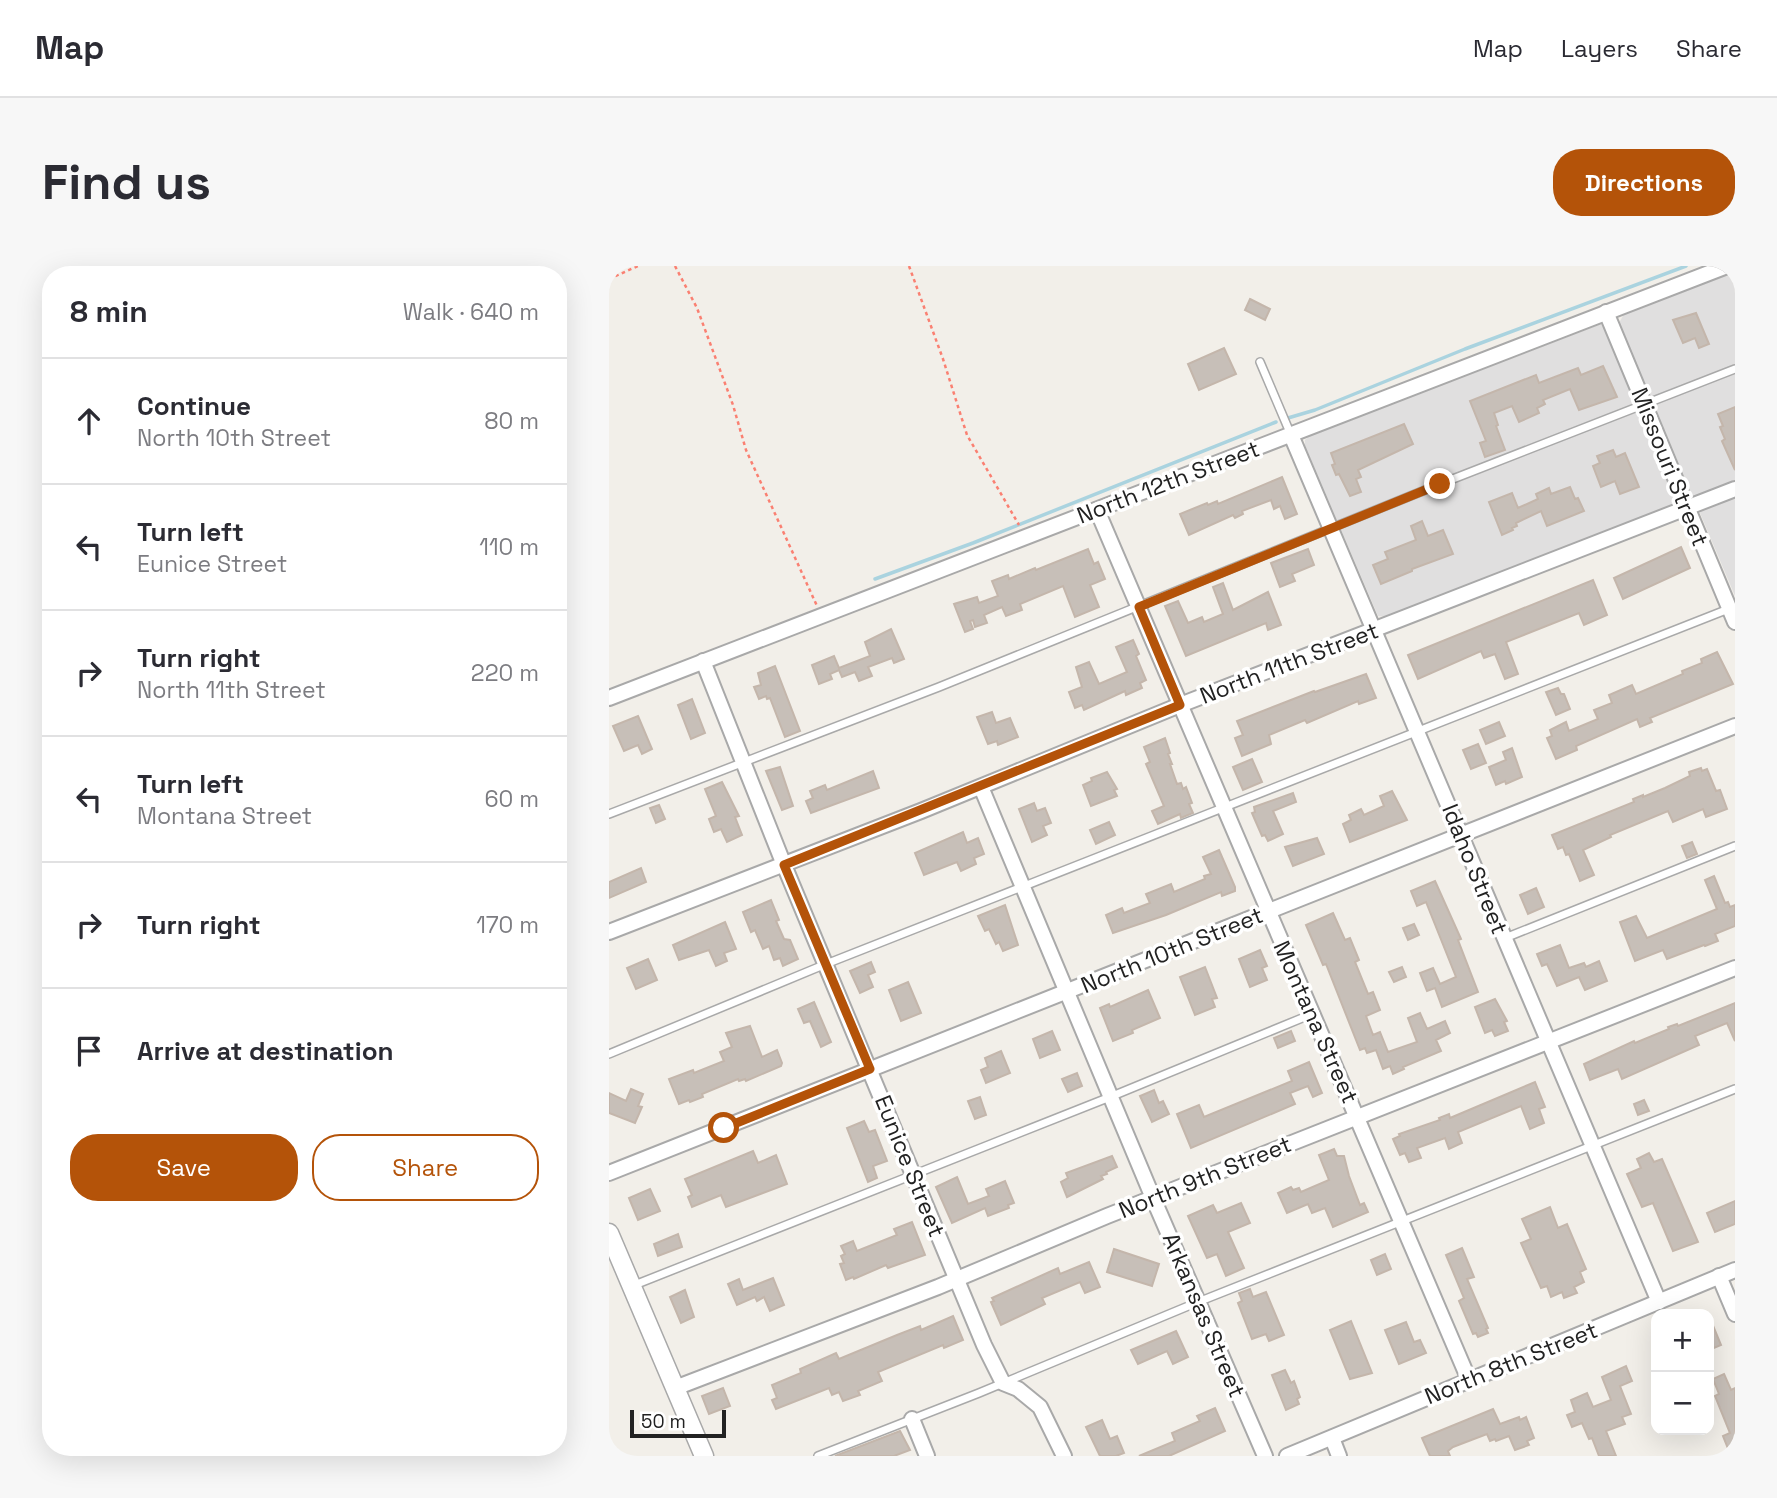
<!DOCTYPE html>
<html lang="en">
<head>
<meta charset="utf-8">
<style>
	body { margin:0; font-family:"Space Grotesk",sans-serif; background:#f7f7f7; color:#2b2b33 }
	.controls { position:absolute; right:21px; bottom:21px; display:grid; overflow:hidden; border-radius:14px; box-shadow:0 7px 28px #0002 }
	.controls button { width:63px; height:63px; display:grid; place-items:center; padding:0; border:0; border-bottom:2px solid #e1e1e2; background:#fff; color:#2b2b33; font:35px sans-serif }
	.scale { position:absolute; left:21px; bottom:18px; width:96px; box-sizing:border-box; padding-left:7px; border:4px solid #222; border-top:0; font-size:19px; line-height:24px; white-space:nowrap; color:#222; -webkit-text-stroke:5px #fff; paint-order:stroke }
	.stop { position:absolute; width:21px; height:21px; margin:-16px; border:5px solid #b45309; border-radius:50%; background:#fff }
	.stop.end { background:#b45309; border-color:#fff; box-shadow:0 2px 7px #0008 }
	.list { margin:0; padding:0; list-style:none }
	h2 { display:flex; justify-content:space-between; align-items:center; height:91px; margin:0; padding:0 28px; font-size:30px }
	h2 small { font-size:23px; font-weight:400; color:#7c7c81 }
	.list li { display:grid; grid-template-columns:46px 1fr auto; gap:21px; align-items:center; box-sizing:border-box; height:126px; padding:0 28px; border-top:2px solid #e1e1e2 }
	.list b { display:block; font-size:26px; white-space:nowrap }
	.list p { margin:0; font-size:23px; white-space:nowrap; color:#7c7c81 }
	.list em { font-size:23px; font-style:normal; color:#7c7c81 }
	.actions { display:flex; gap:14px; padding:21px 28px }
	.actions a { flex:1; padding:16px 0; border:2px solid #b45309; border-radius:28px; text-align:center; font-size:24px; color:#b45309 }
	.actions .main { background:#b45309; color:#fff }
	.icon { flex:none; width:38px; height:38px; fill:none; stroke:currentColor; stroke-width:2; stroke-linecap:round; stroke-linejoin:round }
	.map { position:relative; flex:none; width:1126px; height:1190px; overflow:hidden; border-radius:28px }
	header { display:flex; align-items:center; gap:42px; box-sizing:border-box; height:98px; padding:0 35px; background:#fff; border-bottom:2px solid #e1e1e2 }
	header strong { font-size:33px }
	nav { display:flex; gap:38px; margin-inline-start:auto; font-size:24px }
	.intro { display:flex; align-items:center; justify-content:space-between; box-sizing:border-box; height:168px; padding:0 42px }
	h1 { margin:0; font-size:49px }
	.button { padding:18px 32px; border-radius:28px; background:#b45309; color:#fff; font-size:24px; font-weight:700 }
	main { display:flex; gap:42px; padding:0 42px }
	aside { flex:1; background:#fff; border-radius:28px; box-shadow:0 7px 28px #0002 }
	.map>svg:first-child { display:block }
	.residential { fill:#e0dfdf }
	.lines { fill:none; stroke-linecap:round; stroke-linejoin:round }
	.stream { stroke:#aad3df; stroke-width:3.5 }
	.building { fill:#c7bfb8; stroke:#c4b6ab; stroke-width:2 }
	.service-casing { stroke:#a9a9a9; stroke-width:10 }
	.minor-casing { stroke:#a9a9a9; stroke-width:18 }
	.tertiary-casing { stroke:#a9a9a9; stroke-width:21 }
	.path { stroke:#fa8072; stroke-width:2.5; stroke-dasharray:3.5 3.5; stroke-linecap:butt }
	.service { stroke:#fff; stroke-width:7 }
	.minor { stroke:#fff; stroke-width:14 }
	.tertiary { stroke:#fff; stroke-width:18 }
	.route { stroke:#b45309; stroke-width:9 }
	.labels { text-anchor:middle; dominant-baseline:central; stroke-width:7; stroke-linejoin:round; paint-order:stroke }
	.street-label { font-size:23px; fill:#222; stroke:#fff }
</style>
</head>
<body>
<header>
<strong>Map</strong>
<nav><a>Map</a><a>Layers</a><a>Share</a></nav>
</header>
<div class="intro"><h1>Find us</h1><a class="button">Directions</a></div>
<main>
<aside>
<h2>8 min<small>Walk · 640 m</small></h2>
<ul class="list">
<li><svg class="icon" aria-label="ahead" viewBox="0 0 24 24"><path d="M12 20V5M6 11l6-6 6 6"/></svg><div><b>Continue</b><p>North 10th Street</p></div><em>80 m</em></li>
<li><svg class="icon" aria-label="left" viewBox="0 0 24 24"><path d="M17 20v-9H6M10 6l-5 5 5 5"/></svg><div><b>Turn left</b><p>Eunice Street</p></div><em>110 m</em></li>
<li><svg class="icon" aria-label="right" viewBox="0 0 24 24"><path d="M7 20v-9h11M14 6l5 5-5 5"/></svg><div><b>Turn right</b><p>North 11th Street</p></div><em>220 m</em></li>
<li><svg class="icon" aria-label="left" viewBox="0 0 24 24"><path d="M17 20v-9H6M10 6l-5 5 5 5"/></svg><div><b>Turn left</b><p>Montana Street</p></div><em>60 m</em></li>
<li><svg class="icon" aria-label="right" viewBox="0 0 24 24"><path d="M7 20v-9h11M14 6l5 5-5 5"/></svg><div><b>Turn right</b></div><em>170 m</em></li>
<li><svg class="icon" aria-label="arrive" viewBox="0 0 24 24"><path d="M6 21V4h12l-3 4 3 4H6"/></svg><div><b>Arrive at destination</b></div></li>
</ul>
<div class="actions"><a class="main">Save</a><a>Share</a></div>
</aside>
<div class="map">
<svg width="1126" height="1190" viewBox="0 0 1126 1190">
	<rect width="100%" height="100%" fill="#f2efe9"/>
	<!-- residential -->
	<g class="residential">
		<path d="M1126 5V216L1084 231 1010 57 1015 48Z"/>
		<path d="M992 58 997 65 1065 227 1067 235 1064 240 780 351 769 350 696 180V174L702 169Z"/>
		<path d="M1126 230V330L1091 247 1093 243Z"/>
	</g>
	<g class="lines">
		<!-- stream -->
		<g class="stream">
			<path d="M679 152 706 144 856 83 1077 0"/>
			<path d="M266 313 364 277 667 156"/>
		</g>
	</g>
	<!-- building -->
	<g class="building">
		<path d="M641 33 661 43 656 54 636 44Z"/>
		<path d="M1087 47 1100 78 1090 82 1086 72 1074 77 1064 54Z"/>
		<path d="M615 82 627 108 590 124 579 98Z"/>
		<path d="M994 100 1008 131 970 144 961 123 934 134 936 138 928 142 930 147 910 156 903 140 885 147 889 159 887 160 896 184 876 191 871 177 877 175 861 135 927 109 930 117 969 102 972 109Z"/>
		<path d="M1126 141V204L1113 175 1116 173 1111 161 1114 160 1109 148Z"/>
		<path d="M795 158 804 178 749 204 752 211 747 213 752 226 741 230 730 208 727 209 723 199 726 198 722 187Z"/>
		<path d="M1004 184 1007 191 1016 187 1030 221 1011 228 1006 215 992 221 984 200 991 197 988 190Z"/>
		<path d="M673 211 688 248 676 253 671 240 665 243 662 234 633 245 634 248 626 252 624 249 580 269 571 248 598 237 599 239 608 235 609 238Z"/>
		<path d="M961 221 966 233 969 232 975 245 938 260 932 245 907 257 908 260 903 262 904 264 893 269 880 236 903 227 909 242 929 233 927 228 940 222 942 228Z"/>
		<path d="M813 255 819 270 834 264 844 288 803 303V305L772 318 764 299 779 293 776 286 807 274 802 260Z"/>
		<path d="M1072 281 1081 302 1014 333 1005 312Z"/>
		<path d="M479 283 485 298 489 296 496 313 481 319 490 341 466 351 454 320 411 338 413 344 397 350 393 341 375 349 378 357 366 361 364 354 361 355 364 363 356 366 345 338 368 331 370 337 389 330 383 315 399 309 400 313 426 302 427 304Z"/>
		<path d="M699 283 705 299 683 308 686 315 671 321 662 297Z"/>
		<path d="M984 314 998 349 975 359 970 347 897 376 909 408 896 413 886 388 875 392 872 385 809 413 799 389Z"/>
		<path d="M614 317 624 344 659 326 672 359 659 364 657 357 577 390 556 340 569 335 579 357 593 351 595 356 614 348 604 321Z"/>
		<path d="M282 363 295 393 285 397 283 392 259 401 263 410 250 415 246 406 233 411 230 404 221 408 223 413 210 418 203 399 225 390 230 402 261 390 256 376Z"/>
		<path d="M524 374 530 388 527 390 537 414 531 417 533 422 517 429 516 425 475 444 473 439 466 442 460 426 473 421 467 401 480 396 490 418 518 406 507 381Z"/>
		<path d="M1108 386 1124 418 1041 452 1043 456 1031 461 1028 453 967 480 968 484 947 493 938 472 943 470 941 464 957 456 960 465 989 453 985 444 1003 437 1000 429 1023 419 1027 428 1074 408 1073 405 1093 397 1092 393Z"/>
		<path d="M166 400 191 465 176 471 161 432 158 433 157 430 150 433 145 421 152 419 149 407Z"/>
		<path d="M757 408 767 432 750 438 749 435 698 457 696 454 660 469 662 478 633 490 626 472 634 469 628 455 705 425 706 426Z"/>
		<path d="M949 422 952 428H955L961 443 947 449 937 426Z"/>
		<path d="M83 433 96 467 82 473 69 439Z"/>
		<path d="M383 446 387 457 401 452 409 471 389 479 388 475 379 478 368 451Z"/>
		<path d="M29 450 43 483 33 488 29 479 15 485 4 460Z"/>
		<path d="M890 456 896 470 877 478 871 464Z"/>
		<path d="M556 472 561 487 559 488 563 498H561L568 518 572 517 574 523 577 521 583 537 580 538 584 547 572 552 571 548 549 558 543 545 555 540 537 498 541 496 535 481Z"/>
		<path d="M869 478 877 497 862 503 854 484Z"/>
		<path d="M903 482 913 511 897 518 896 515 887 519 880 501 897 494 894 486Z"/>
		<path d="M643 493 653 516 634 524 624 501Z"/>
		<path d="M171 501 184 540 173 544 157 505Z"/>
		<path d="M1092 502 1093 505 1098 503 1107 525 1111 524 1118 543 1097 551 1094 543 1064 556 1059 545 1001 569 1002 571 974 584 985 609 971 615 960 588 957 589 954 581 949 583 943 569 1025 536 1024 533 1034 529V531L1056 522 1081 510 1080 506Z"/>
		<path d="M264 505 270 522 202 547 197 535 204 532 201 525 216 519 218 524Z"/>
		<path d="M498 506 508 523 505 524 508 530 482 540 474 519 483 515 482 512Z"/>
		<path d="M113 516 130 550 126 551 133 569 118 576 112 563 105 566 100 553 107 550 96 523Z"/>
		<path d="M783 525 798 554 741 576 734 558 742 554 740 549 752 543 755 549 775 540 771 530Z"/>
		<path d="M684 527 687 536 664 545 674 568 659 575 656 569 653 570 646 554 643 547 646 546 645 541Z"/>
		<path d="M425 537 428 545 436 542 442 557 434 560 438 569 423 576 410 543Z"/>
		<path d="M50 539 56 553 47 557 41 542Z"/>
		<path d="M500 556 506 569 487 578 481 564Z"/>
		<path d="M354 566 358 577 369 572 375 588 365 592 367 598 352 605 348 596 315 609 306 587Z"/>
		<path d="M708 572 715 588 684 600 676 581Z"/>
		<path d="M1083 576 1088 588 1078 592 1073 580Z"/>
		<path d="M610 584 626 621V625L613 630 612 626 557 649 504 667 497 649 513 642 515 647 541 637 537 628 562 618 565 626 596 613 595 610 602 608 594 591Z"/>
		<path d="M32 602 37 616 0 632V616Z"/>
		<path d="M1105 610 1116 637 1119 636 1121 641 1126 639V660L1106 668 1109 675 1096 680 1095 679 1058 693 1054 684 1026 695 1011 656 1027 650 1038 672 1108 643 1096 614Z"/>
		<path d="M826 615 852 673 849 674 869 726 833 741 826 722 818 725 811 707 824 702 831 718 847 711 817 636 808 640 802 625Z"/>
		<path d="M927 622 935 641 919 648 911 629Z"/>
		<path d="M162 634 170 654 167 655 175 673 181 674 189 693 174 700 171 692 165 694 160 680 154 683 146 664 142 666 134 646Z"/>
		<path d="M396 639 409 679 394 685 390 676 387 678 380 663 376 665 369 650Z"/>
		<path d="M724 647 736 674 741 672 750 694 746 696 759 728 764 726 771 744 757 750 764 769 771 766 779 786 808 776 799 752 811 747 818 763 836 755 841 767 827 774 832 785 794 801 795 803 784 808 781 800 774 803 767 784 758 787 756 782 751 784 717 698 714 699 697 659Z"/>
		<path d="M116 656 127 683 115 687 118 695 107 700 100 684 70 694 64 679Z"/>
		<path d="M805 658 810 669 799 674 794 662Z"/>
		<path d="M951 679 960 702 975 697 977 701 990 695 998 715 976 724 970 711 948 720 938 698 933 700 928 688Z"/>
		<path d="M651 684 658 700 653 702 658 714 641 721 630 693Z"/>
		<path d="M39 693 48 714 27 723 18 702Z"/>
		<path d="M262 696 266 706 259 709 264 721 251 727 241 705Z"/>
		<path d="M596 701 608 732 603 733 606 741 586 749 571 711Z"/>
		<path d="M793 701 797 711 785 716 780 706Z"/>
		<path d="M299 716 312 747 292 755 280 724Z"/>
		<path d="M539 724 551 752 523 764 524 767 504 775 491 742 500 738 501 741Z"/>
		<path d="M886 733 898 755 895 756 899 765 886 770 883 764 876 767 866 741Z"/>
		<path d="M205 736 222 776 212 781 201 755 195 757 189 743Z"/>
		<path d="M1126 737V775L1118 757 1086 770 1090 779 1013 813 1009 803 981 814 975 798 1025 775 1026 777 1060 763 1059 761 1068 758 1069 760Z"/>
		<path d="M141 760 153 791 168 784 173 797 172 800 137 815 136 813 130 815 129 813 93 828 94 831 81 836 80 834 70 838 60 813 84 804 85 807 115 795 111 786 123 781 117 767Z"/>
		<path d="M443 765 451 784 431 792 424 773Z"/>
		<path d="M682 765 686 775 669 782 665 772Z"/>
		<path d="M392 785 401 807 377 817 372 804 379 801 376 792Z"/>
		<path d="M700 796 713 827 704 831 699 820 681 827 686 838 582 882 568 848 590 839 595 851 683 815 679 805Z"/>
		<path d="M468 807 473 820 459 826 453 813Z"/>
		<path d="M926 816 936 841 930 843 935 857 921 863 912 840 849 866 853 877 840 883 836 872 808 882 812 892 800 896 796 887 791 889 784 873 791 870 790 868 831 854 830 852 840 848 841 852Z"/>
		<path d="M22 823 34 828 29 840 33 841 26 857 0 847V827L17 835Z"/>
		<path d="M545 824 550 837 554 835 560 848 543 856 531 830Z"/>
		<path d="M371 831 377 849 366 853 359 835Z"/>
		<path d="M1035 834 1040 845 1029 849 1025 838Z"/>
		<path d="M255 855 260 866 266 864 278 895 264 900 268 912 259 916 238 862Z"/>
		<path d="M725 883 728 890H735L740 910 751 939 755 937 759 946 724 961 716 942 703 947 699 938 678 947 669 927 682 921 684 924 690 922 692 926 720 914 710 889Z"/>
		<path d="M144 885 149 897 167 889 178 918 117 941 112 929 83 941 79 931 83 929 76 913Z"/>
		<path d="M1040 887 1045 896 1053 893 1089 976 1064 985 1044 937 1033 941 1018 908 1032 902 1028 893Z"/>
		<path d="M503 890 508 901 497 906 498 908 492 910 494 913 458 931 452 916 459 912 457 907Z"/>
		<path d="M348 911 359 938 380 930 377 923 396 915 405 937 399 939 400 942 379 950 376 942 343 957 327 921Z"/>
		<path d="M41 923 51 945 29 954 20 932Z"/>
		<path d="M1126 935V958L1106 966 1098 947Z"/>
		<path d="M632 937 641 957 619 966 635 1002 617 1010 608 988 598 992 579 950 604 939 608 947Z"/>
		<path d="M941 941 949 962 958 958 977 1003 971 1006 975 1016 965 1021 968 1027 955 1032 953 1026 942 1031 938 1020 932 1022 912 977 922 973 913 953Z"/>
		<path d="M303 956 316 989 279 1002 277 999 245 1013 244 1011 237 1014 231 998 235 997 232 990 236 988 232 980 244 975 248 985 288 969 285 963Z"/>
		<path d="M69 968 73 981 49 990 45 978Z"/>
		<path d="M853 982 865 1011 858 1013 879 1062 877 1063 879 1067 869 1071 867 1067 864 1068 850 1035 855 1032 837 989Z"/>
		<path d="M505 983 550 998 543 1020 498 1006Z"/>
		<path d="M776 988 782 1003 768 1009 762 994Z"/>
		<path d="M480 996 491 1021 476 1027 471 1016 433 1032 436 1038 392 1059 382 1036 385 1035 383 1032 449 1002 451 1008Z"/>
		<path d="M164 1012 175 1039 161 1045 155 1031 148 1035 146 1031 128 1039 119 1018 130 1013 134 1024Z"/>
		<path d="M641 1023 644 1031 657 1026 675 1069 660 1075 657 1068 643 1073 629 1037 633 1035 630 1027Z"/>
		<path d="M76 1024 85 1051 72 1057 61 1031Z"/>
		<path d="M344 1050 354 1074 335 1082 334 1079 269 1106 273 1115 249 1125 251 1129 234 1135 230 1126 223 1129 220 1122 167 1143 163 1134 168 1132 163 1119 192 1107 191 1103 227 1087 230 1093 288 1069 311 1060 312 1064Z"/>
		<path d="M1100 1050 1112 1079 1100 1084Z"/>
		<path d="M742 1055 763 1107 741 1113 721 1064Z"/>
		<path d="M797 1056 805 1076 811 1074 817 1087 790 1098 776 1064Z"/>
		<path d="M567 1065 579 1091 564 1098 558 1085 529 1098 522 1084Z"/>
		<path d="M1017 1100 1023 1115 1011 1120 1022 1148 1013 1151 1016 1158 997 1165 1007 1190H990L983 1172 980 1173 973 1157 963 1161 958 1149 966 1146 962 1134 978 1127 984 1141 1002 1134 993 1111Z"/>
		<path d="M676 1104 682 1117 685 1115 691 1131 688 1133 690 1138 677 1144 663 1109Z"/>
		<path d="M1115 1108 1122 1124 1126 1122V1190H1122L1114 1170 1121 1167 1106 1130 1110 1128 1104 1113Z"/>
		<path d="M114 1122 121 1140 100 1148 93 1130Z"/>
		<path d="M606 1142 616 1165 560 1190H530L566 1175 563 1167 591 1155 588 1150Z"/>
		<path d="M884 1143 891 1158 910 1151 911 1154 917 1151 925 1172 918 1175 920 1179 906 1184 900 1170 887 1175 886 1173 881 1175 878 1168 844 1181 839 1185 841 1190H821L813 1172Z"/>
		<path d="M493 1154 501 1173 508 1170 515 1187 507 1190H491L477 1161Z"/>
		<path d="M291 1165 301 1184 285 1190H226Z"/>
	</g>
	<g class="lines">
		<defs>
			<g id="service">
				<path d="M651 96 682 169"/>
				<path d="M0 548 330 421 831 218 1126 103"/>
				<path d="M896 672 1126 580"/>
				<path d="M0 788 217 698 1122 342"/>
				<path d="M23 1020 501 831 703 748"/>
				<path d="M209 1190 370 1127 589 1036 1126 823"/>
			</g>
			<g id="minor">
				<path d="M997 46 1126 356"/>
				<path d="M682 169 1050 1036"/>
				<path d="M488 244 860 1114"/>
				<path d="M94 395 175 599 375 1079 394 1117 409 1123 431 1141 455 1190"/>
				<path d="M0 432 1118 0"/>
				<path d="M372 521 544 932 656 1190"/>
				<path d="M0 666 312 545 571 439 1126 223"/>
				<path d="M0 907 1126 460"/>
				<path d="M1110 1010 1126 1048"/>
				<path d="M66 1122 329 1021 498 950 1126 702"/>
				<path d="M303 1153 318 1190"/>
				<path d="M723 1172 730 1190"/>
				<path d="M678 1190 1126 1004"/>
			</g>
			<path id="tertiary" d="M0 967 95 1190"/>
		</defs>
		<!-- service casing -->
		<use href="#service" class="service-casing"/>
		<!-- minor casing -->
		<use href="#minor" class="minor-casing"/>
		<!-- tertiary casing -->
		<use href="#tertiary" class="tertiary-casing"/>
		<!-- path -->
		<g class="path">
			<path d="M66 0 88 42 124 139 137 184 208 340"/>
			<path d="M300 0 334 93 358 169 410 259"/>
			<path d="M0 13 29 0"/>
		</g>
		<!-- service -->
		<use href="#service" class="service"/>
		<!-- minor -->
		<use href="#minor" class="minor"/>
		<!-- tertiary -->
		<use href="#tertiary" class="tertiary"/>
	</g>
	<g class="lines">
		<!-- route -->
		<path class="route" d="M115 862 261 803 175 599 571 439 530 341 831 218"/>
	</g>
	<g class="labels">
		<!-- street labels -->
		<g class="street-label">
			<text transform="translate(1061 201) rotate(68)">Missouri Street</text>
			<text transform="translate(559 216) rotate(-21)">North 12th Street</text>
			<text transform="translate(680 397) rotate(-21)">North 11th Street</text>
			<text transform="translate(866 603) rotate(68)">Idaho Street</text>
			<text transform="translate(563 684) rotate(-22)">North 10th Street</text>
			<text transform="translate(707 756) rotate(66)">Montana Street</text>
			<text transform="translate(301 900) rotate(68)">Eunice Street</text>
			<text transform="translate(596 911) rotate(-22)">North 9th Street</text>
			<text transform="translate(595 1049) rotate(67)">Arkansas Street</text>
			<text transform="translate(902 1097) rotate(-22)">North 8th Street</text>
		</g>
	</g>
</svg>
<div class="controls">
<button>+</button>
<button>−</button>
</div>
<div class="scale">50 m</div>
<div class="stop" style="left:115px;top:862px"></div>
<div class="stop end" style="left:831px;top:218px"></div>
</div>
</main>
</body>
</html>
